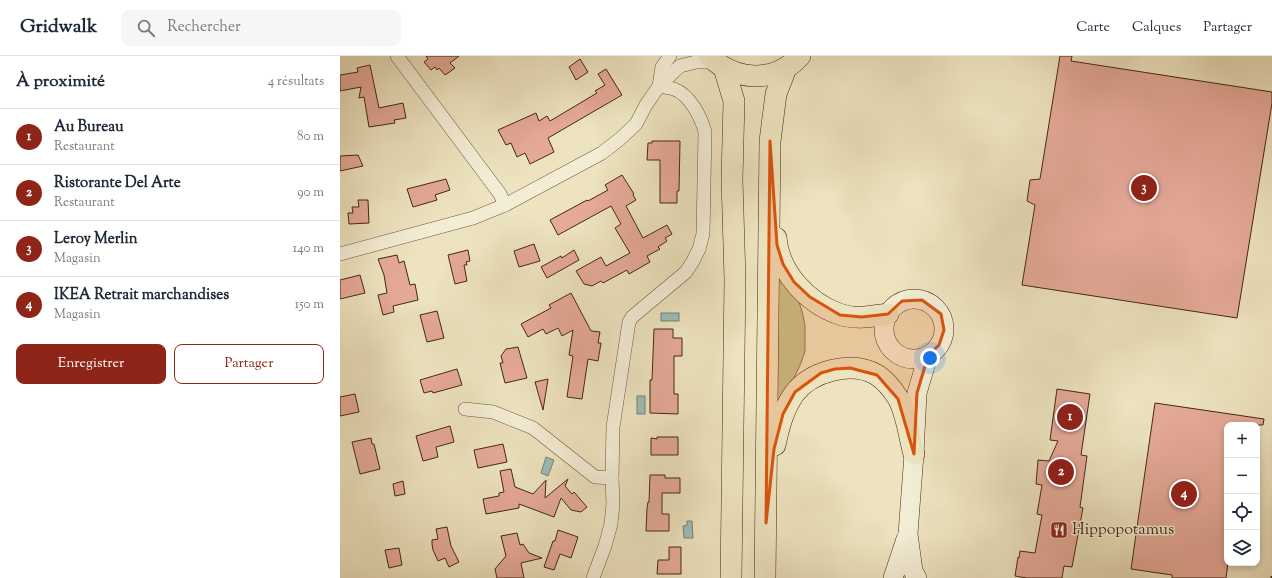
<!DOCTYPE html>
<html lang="fr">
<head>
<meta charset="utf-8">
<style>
	body { margin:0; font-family:"Sorts Mill Goudy",serif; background:#f6f6f7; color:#1f2937 }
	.controls { position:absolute; right:12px; bottom:12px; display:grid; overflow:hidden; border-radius:8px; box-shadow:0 2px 6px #0003 }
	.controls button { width:36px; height:36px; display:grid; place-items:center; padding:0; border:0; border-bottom:1px solid #e0e1e3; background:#fff; color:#1f2937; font:20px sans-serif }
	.you { position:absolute; left:590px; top:302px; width:14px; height:14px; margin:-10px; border:3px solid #fff; border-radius:50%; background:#1a73e8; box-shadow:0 0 0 6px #1a73e833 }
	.badge { display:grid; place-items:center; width:26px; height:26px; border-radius:50%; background:#8f2418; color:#fff; font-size:13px; font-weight:700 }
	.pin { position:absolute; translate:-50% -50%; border:2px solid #fff; box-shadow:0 1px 4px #0006 }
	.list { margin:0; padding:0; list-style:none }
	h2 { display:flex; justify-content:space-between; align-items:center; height:52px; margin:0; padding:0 16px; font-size:17px }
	h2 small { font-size:13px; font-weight:400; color:#747a83 }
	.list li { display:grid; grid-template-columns:26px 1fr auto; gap:12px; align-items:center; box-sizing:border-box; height:56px; padding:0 16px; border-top:1px solid #e0e1e3 }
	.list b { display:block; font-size:15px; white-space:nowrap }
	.list p { margin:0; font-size:13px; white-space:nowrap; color:#747a83 }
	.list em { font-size:13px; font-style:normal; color:#747a83 }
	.actions { display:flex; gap:8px; padding:12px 16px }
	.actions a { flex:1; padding:9px 0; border:1px solid #8f2418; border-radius:8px; text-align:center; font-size:14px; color:#8f2418 }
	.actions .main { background:#8f2418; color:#fff }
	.icon { flex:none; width:22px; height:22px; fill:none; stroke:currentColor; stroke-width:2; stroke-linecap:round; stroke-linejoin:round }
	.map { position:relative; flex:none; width:932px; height:522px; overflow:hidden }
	header { display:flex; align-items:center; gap:24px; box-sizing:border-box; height:56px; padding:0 20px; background:#fff; border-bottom:1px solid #e0e1e3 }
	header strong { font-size:19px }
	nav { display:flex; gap:22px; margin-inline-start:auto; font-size:14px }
	.search { width:280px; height:36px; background:#f6f6f7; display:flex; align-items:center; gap:10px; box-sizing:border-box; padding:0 14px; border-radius:8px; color:#747a83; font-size:15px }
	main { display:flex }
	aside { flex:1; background:#fff }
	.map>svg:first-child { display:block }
	.green { fill:#c0c18d; stroke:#827450 }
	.water { fill:#9bbdba; stroke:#788177 }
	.building { fill:#e5a998; stroke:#432813 }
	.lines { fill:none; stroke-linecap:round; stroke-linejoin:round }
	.street-casing { stroke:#6e573e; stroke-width:14 }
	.secondary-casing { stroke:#432813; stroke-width:20 }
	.primary-casing { stroke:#432813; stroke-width:22 }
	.street { stroke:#f3edd5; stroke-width:13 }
	.secondary { stroke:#f3edd5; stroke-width:19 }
	.primary { stroke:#ede3bf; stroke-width:21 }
	.rail { stroke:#432813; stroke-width:3; stroke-dasharray:7 7; stroke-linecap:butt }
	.marked { fill:#d8540d; fill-opacity:0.2; stroke:#d8540d; stroke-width:3; stroke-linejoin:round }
	.labels { text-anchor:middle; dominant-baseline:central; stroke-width:3; stroke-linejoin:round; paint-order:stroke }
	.poi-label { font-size:16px; fill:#432813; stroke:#f3edd5; text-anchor:start }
</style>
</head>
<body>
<header>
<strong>Gridwalk</strong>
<div class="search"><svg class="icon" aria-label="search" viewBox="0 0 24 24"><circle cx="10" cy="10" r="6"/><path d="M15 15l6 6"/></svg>Rechercher</div>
<nav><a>Carte</a><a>Calques</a><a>Partager</a></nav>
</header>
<main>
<aside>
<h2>À proximité<small>4 résultats</small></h2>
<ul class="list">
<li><span class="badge">1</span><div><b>Au Bureau</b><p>Restaurant</p></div><em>80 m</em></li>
<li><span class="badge">2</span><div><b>Ristorante Del Arte</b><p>Restaurant</p></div><em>90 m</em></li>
<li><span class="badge">3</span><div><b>Leroy Merlin</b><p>Magasin</p></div><em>140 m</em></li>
<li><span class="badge">4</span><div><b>IKEA Retrait marchandises</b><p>Magasin</p></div><em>150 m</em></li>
</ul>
<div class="actions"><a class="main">Enregistrer</a><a>Partager</a></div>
</aside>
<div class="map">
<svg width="932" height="522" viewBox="0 0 932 522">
	<rect width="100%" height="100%" fill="#ede3bf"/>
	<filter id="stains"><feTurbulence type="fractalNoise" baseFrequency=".005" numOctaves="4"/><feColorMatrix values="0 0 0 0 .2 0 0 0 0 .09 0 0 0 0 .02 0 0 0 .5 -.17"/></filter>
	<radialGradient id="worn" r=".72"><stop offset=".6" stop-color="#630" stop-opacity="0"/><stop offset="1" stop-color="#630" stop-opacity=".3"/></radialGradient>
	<!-- green -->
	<path class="green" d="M437 216 458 243 462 255 465 269V295L461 307 444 343 432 363Z"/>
	<!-- water -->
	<g class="water">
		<rect x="321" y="257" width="18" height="8"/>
		<rect x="297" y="340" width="8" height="18"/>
		<path d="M206 401 214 404 208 420 201 417Z"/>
		<path d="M347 465H352L353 482H344L343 470 347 469Z"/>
	</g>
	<!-- building -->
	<g class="building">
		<path d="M86 0H119L110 7 115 12 105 19 99 12 97 14 95 11 91 14 84 6 88 3Z"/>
		<path d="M720 0H732L731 5 932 36V47L897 262 682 229 695 149 687 145 690 124 700 123Z"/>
		<path d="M240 3 248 16 236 24 229 11Z"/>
		<path d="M30 9 39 52 63 47 66 62 54 64 55 67 29 71 24 41 19 42 21 31 0 35V19L18 16 17 12Z"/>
		<path d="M266 13 282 39 208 82 214 96 190 108 185 97 177 101 171 87 166 89 158 74 196 57 199 65 207 60 210 65 257 37 255 35 265 29 258 18Z"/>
		<path d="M312 85H340L339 135H337V147H320V104H307L308 87H312Z"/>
		<path d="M18 99 23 110 0 115V100Z"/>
		<path d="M282 119 294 138 293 139 296 144 286 150 303 182 327 169 332 178 325 182 327 185 318 191 320 193 307 200 310 206 289 218 287 214 263 227 261 225 252 230 244 228 236 215 261 201 266 210 290 197 275 172 281 168 271 150 218 179 210 164 247 144 248 145 268 134 265 129Z"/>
		<path d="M106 123 110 134 95 139 97 144 73 151 67 133Z"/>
		<path d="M18 144H28L29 167 9 168 8 157H13L12 151H19Z"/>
		<path d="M194 188 200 205 179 211 174 195Z"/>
		<path d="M128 194 130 205 126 206 127 209H124L127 225 115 228 108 199Z"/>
		<path d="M234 194 239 204 207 222 201 211 221 200 222 202Z"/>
		<path d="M57 199 59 207 64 205 70 229 75 228 78 244 53 250 54 256 43 259 38 239 47 237 44 219 38 203Z"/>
		<path d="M20 219 25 237 0 243V224Z"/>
		<path d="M231 237 251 275 260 276 258 287H261L258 305 248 303 242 343 227 341 233 300 229 299 233 274 222 280 218 272 206 278 203 273 188 281 181 268 211 252 209 249Z"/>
		<path d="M97 255 104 282 87 286 80 259Z"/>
		<path d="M314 273H333V282H342V300H334V338H338V358L310 357V324H312Z"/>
		<path d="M178 291 187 322 165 327 160 307H163L161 300 166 293Z"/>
		<path d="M117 313 122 329 93 337 92 335 84 337 80 324Z"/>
		<path d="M208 323 203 354 195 326Z"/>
		<path d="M717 333 750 338 741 399 747 400 740 451 743 452 732 511 724 510 722 522H687L675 520 678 501 679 502 680 495 695 497 702 459 697 458 702 429 696 428 698 404 709 405 718 385 710 384Z"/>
		<path d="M15 338 19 356 0 360V341Z"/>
		<path d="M815 347 924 363 923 369H887L888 507 886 522H832V519L791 513Z"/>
		<path d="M110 370 114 386 96 391 98 401 83 405 76 380Z"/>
		<path d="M317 381H338V399H311V382L317 383Z"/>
		<path d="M31 382 32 388H34L40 413 20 418 12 386Z"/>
		<path d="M163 388 167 406 138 412 134 394Z"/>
		<path d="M171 413 175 431 193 438 206 424 205 442 228 423 225 430 232 438 234 436 247 451 241 456 231 454 221 442 214 461 179 448V452L146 458 143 443 159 440V437L164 436 160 415Z"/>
		<path d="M310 419H325V422H340V437H322V458H329V475H306L307 452 308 446H309Z"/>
		<path d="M63 425 65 438 55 440 53 428Z"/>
		<path d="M107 471 111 490 119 506 109 511 105 502 98 505 93 494 92 488V484L98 483 96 473Z"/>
		<path d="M218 474 238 481 231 502 220 498 214 514 204 511 213 485H215Z"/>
		<path d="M177 477 180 489 183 488 189 497 202 502 181 507 184 522H157L155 513 166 500 161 480Z"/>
		<path d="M329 491H341V518H317L318 504H329Z"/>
		<path d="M59 492 62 509 49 512 45 494Z"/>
	</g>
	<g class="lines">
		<defs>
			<g id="street">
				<path d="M57 0 160 138 165 149"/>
				<path d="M319 30 322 11 330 0"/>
				<path d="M0 198 133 162 165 149 262 97 280 83 296 68 306 49 319 30 340 10 356 6H375"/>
				<path d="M125 353 153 356 193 372 255 421 272 422"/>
				<path d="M253 522 265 490 271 468 273 448 272 422 273 371 289 266 292 261 346 216 353 205 359 193 363 178 365 76C361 61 350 39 334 33 329 32 324 31 319 30"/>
			</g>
			<g id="secondary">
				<circle cx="574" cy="273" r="30"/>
				<path d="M553 522 566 483"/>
				<path d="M577 522 573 515 568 478 574 398 577 337 588 300"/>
			</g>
			<g id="primary">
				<path d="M369 0C395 25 434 28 460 0"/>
				<path d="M384 12 394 45 392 123 395 223 391 522"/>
				<path d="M436 182C439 217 468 247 499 258 515 264 533 260 548 258"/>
				<path d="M435 389C439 371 443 354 454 338 471 315 512 304 537 319 546 325 553 334 558 342 567 358 569 381 574 398"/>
				<path d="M425 522 430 85 436 38 446 12"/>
			</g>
		</defs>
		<!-- street casing -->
		<use href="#street" class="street-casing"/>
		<!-- secondary casing -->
		<use href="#secondary" class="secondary-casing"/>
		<!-- primary casing -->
		<use href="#primary" class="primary-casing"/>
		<!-- street -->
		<use href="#street" class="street"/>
		<!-- secondary -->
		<use href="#secondary" class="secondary"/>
		<!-- primary -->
		<use href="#primary" class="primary"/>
		<!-- rail -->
		<path class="rail" d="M932 522V520"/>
	</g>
	<!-- marked area -->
	<path class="marked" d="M430 85 437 189 443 208 454 226 470 241 500 259 522 261 548 258 562 245 582 244 601 258 604 274 599 289 588 300 577 337 574 398 558 343 537 319 510 312 495 313 481 317 455 336 443 358 434 393 426 467Z"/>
	<!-- icons -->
	<defs>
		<symbol id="restaurant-square" viewBox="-11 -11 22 22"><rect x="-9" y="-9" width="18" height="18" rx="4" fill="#8f2418" stroke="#f3edd5"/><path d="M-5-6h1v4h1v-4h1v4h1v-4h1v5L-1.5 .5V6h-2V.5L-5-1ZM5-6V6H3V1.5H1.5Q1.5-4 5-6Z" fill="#fff"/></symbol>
	</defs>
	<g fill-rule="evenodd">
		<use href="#restaurant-square" x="709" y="464" width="20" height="20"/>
	</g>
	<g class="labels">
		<!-- poi labels -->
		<g class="poi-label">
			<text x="732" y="474">Hippopotamus</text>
		</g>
	</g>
	<rect width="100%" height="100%" filter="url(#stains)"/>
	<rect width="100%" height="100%" fill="url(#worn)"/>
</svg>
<div class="controls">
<button>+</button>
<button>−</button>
<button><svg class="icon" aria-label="locate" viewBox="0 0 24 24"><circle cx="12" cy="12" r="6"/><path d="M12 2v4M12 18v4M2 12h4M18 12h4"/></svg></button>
<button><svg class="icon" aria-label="layers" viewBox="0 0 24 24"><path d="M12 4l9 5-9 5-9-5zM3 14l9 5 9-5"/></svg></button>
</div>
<div class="you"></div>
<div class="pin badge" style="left:730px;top:361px">1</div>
<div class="pin badge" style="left:721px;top:416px">2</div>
<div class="pin badge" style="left:804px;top:132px">3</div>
<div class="pin badge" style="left:844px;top:438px">4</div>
</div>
</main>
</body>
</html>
